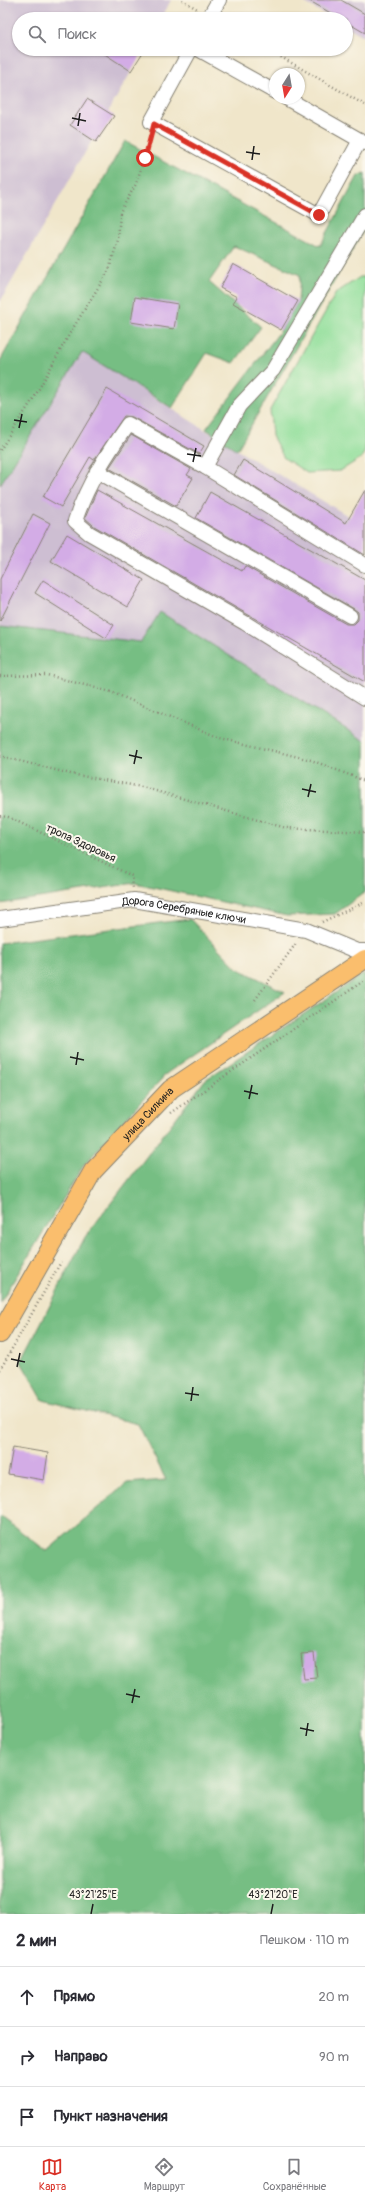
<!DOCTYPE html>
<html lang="ru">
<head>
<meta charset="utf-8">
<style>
	body { margin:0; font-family:Pangolin,sans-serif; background:#f2f2f3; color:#2b2b33 }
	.compass { position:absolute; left:269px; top:68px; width:36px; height:36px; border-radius:50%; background:#fff; box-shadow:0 1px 3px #0004; rotate:191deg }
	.stop { position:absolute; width:12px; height:12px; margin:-9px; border:3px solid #d93025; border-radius:50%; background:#fff }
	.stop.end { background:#d93025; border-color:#fff; box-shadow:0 1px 4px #0008 }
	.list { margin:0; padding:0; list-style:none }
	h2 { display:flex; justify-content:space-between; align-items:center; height:52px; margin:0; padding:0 16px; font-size:17px }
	h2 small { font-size:13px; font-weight:400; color:#7c7c81 }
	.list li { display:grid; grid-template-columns:26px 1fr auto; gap:12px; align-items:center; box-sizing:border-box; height:60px; padding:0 16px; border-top:1px solid #e1e1e2 }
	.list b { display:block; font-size:15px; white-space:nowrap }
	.list em { font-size:13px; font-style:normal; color:#7c7c81 }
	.icon { flex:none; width:22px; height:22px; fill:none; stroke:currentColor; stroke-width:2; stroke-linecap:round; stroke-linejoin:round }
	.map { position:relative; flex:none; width:365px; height:1914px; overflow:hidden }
	.search { position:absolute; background:#fff; box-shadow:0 1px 3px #0004; left:12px; right:12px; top:12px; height:44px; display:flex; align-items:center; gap:10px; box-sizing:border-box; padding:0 14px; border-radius:22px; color:#7c7c81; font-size:15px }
	.sheet { height:232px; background:#fff }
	nav { display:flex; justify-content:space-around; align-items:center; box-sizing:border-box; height:56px; border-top:1px solid #e1e1e2; background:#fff; font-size:11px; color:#7c7c81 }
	nav a { display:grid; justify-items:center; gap:2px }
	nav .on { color:#d93025 }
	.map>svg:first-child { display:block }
	.industrial { fill:#cdbed2 }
	.green { fill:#93df9b; stroke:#587e5c }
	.forest { fill:#76be83; stroke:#496d50 }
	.building { fill:#d3ace6 }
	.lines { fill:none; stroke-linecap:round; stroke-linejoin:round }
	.minor-casing { stroke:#868173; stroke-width:16 }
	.major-casing { stroke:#868173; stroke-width:20 }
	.path { stroke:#868173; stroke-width:2.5; stroke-dasharray:1 3; stroke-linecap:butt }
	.minor { stroke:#fff; stroke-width:14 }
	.major { stroke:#fabe6d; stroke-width:18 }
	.route { stroke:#d93025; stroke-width:5 }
	.ticks { fill:none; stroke:#1c1c1c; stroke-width:1.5 }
	.labels { text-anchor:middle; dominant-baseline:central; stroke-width:4; stroke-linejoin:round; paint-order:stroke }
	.street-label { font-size:11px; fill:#1c1c1c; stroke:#fbf7ec }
	.ticks-label { font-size:10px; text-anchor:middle; fill:#1c1c1c; stroke:#fbf7ec; stroke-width:4; stroke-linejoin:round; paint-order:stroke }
</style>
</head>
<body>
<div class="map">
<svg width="365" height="1914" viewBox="0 0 365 1914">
	<rect width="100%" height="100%" fill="#fbf7ec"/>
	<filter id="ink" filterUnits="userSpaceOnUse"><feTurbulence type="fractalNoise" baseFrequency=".025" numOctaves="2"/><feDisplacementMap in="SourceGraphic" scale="8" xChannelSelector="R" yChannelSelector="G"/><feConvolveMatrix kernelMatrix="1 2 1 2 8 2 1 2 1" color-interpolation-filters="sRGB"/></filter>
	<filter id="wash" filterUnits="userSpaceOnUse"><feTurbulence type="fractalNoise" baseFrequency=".012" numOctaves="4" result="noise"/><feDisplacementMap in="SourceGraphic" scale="16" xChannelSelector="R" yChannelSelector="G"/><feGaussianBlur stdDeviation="0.9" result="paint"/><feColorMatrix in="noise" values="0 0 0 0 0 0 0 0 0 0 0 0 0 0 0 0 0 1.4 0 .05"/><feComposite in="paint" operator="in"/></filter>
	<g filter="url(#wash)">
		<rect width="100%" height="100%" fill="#f0e6ca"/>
		<!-- industrial -->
		<g class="industrial">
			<path d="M0 0H171L161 19H19V49H144L0 302Z"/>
			<path d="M300 0H365V37L346 26V19H333Z"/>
			<path d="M82 352 237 450 365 526V741L160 612 142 642 0 626V485Z"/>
		</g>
		<!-- green -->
		<path class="green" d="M360 277H365V451L361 458 340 471 307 473 284 458 272 436 270 410 336 293Z"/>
		<!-- forest -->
		<g class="forest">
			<path d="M125 141 320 246 358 176 365 173V228L237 450 206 429 281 330 298 301 300 275 234 246 209 282 261 327 234 363 207 353 172 408 82 352 0 485V361Z"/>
			<path d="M160 612 365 741V892L335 914 287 916 135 883 0 904V626L141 642Z"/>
			<path d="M190 919 237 968 285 992 167 1073 84 1165 0 1303V943Z"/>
			<path d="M365 973V1914H0V1516L47 1551 127 1483 166 1480 138 1424 43 1400 21 1362 85 1237 205 1080Z"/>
		</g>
		<g id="blocks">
			<!-- building -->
			<g class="building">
				<path d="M308 0H341L365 14V33L346 22V19H341Z"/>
				<path d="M97 49H145L131 71Z"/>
				<path d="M87 99 114 116 96 142 70 125Z"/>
				<path d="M233 264 298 301 281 330 233 303 237 297 220 288Z"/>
				<path d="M135 297 178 304 174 329 131 322Z"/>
				<path d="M107 389 204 446 199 454 132 417 124 416 94 460 90 457 61 507 43 497Z"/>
				<path d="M131 435 191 469 187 475 193 478 176 506 109 468Z"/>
				<path d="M243 460 346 523 365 490V555L234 475Z"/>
				<path d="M97 490 242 571 245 566 346 624H354L358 620V612L354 609 196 518 210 492 365 580V682L94 526 85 518Z"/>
				<path d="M33 514 50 523 0 621V579Z"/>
				<path d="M67 534 144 580 128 607 51 561Z"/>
				<path d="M43 580 114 625 106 638 35 593Z"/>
				<path d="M13 1447 48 1453 44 1480 8 1474Z"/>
				<path d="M314 1653 317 1678 304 1679 301 1654Z"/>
			</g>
		</g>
	</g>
	<g filter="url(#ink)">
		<use href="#blocks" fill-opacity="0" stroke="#868173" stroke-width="1"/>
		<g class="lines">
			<defs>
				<g id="minor">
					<path d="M208 19 219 0"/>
					<path d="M191 49 151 122 319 215 360 140"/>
					<path d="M198 49 275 92"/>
					<path d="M286 98 365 143"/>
					<path d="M205 467 239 406 273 370 365 215"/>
					<path d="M97 471 350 616"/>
					<path d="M365 565 205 467 128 424C106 455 87 485 75 521L89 533 245 623 365 698"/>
					<path id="s1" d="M0 919 134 900 306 930 357 951H365"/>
				</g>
				<g id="major">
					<path id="s2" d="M0 1334 93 1171 171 1089 365 959"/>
				</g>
			</defs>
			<!-- minor casing -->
			<use href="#minor" class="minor-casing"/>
			<!-- major casing -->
			<use href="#major" class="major-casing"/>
			<!-- path -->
			<g class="path">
				<path d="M182 0 199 10"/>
				<path d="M267 49 365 105"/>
				<path d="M0 450 35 396 70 333 109 270 118 240 120 212 136 184 151 137"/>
				<path d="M0 676 47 675 111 692 220 738 311 760 365 781"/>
				<path d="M0 756 71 774 142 787 286 828 365 832"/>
				<path d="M0 816 8 817 132 876 133 888"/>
				<path d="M322 922 365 902"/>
				<path d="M255 1000 297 942"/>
				<path d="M171 1113 365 980"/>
				<path d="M0 1370 61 1262"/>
			</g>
			<!-- minor -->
			<use href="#minor" class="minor"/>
			<!-- major -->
			<use href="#major" class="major"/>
		</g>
	</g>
	<g class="lines" filter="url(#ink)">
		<!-- route -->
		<path class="route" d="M145 158 154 124 319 215"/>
	</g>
	<!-- ticks -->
	<path class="ticks" d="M72 118 86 121M78 126 80 113M246 152 260 154M252 160 254 146M14 420 27 422M19 428 22 414M187 454 201 456M193 462 196 448M129 755 142 758M134 764 137 750M302 789 316 792M308 797 311 784M70 1057 84 1060M76 1065 78 1052M244 1091 258 1094M249 1099 252 1085M11 1359 25 1362M17 1367 20 1353M185 1393 199 1395M191 1401 193 1387M126 1694 140 1697M132 1703 135 1689M300 1728 314 1731M306 1736 308 1723M91 1914 93 1904M271 1914 273 1904"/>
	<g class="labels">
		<!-- street labels -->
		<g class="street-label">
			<text transform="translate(81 843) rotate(25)">тропа Здоровья</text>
			<text stroke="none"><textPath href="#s1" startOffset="186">Дорога Серебряные ключи</textPath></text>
			<text stroke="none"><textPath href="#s2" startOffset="267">улица Силкина</textPath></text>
		</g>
	</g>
	<g class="ticks-label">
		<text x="93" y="1898">43°21'25"E</text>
		<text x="273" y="1898">43°21'20"E</text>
	</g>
</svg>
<svg class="compass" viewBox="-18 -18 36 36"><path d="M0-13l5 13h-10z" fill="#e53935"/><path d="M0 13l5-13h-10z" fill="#7c7c81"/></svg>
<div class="stop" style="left:145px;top:158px"></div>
<div class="stop end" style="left:319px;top:215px"></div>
<div class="search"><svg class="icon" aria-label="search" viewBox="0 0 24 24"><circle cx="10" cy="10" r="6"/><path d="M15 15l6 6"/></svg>Поиск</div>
</div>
<section class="sheet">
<h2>2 мин<small>Пешком · 110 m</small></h2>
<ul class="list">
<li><svg class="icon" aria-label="ahead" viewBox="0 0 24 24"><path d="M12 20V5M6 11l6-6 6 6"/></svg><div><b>Прямо</b></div><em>20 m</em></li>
<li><svg class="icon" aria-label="right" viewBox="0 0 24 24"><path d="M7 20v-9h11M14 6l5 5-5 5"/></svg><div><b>Направо</b></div><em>90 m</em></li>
<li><svg class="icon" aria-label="arrive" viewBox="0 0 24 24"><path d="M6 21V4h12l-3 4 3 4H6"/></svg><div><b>Пункт назначения</b></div></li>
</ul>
</section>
<nav>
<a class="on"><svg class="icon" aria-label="map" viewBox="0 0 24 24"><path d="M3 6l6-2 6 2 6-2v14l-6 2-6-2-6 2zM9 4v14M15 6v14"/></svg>Карта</a>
<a><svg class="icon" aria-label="directions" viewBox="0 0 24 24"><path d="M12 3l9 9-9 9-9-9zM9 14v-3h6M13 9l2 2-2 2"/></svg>Маршрут</a>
<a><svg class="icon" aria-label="saved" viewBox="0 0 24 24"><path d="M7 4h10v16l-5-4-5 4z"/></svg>Сохранённые</a>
</nav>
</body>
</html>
